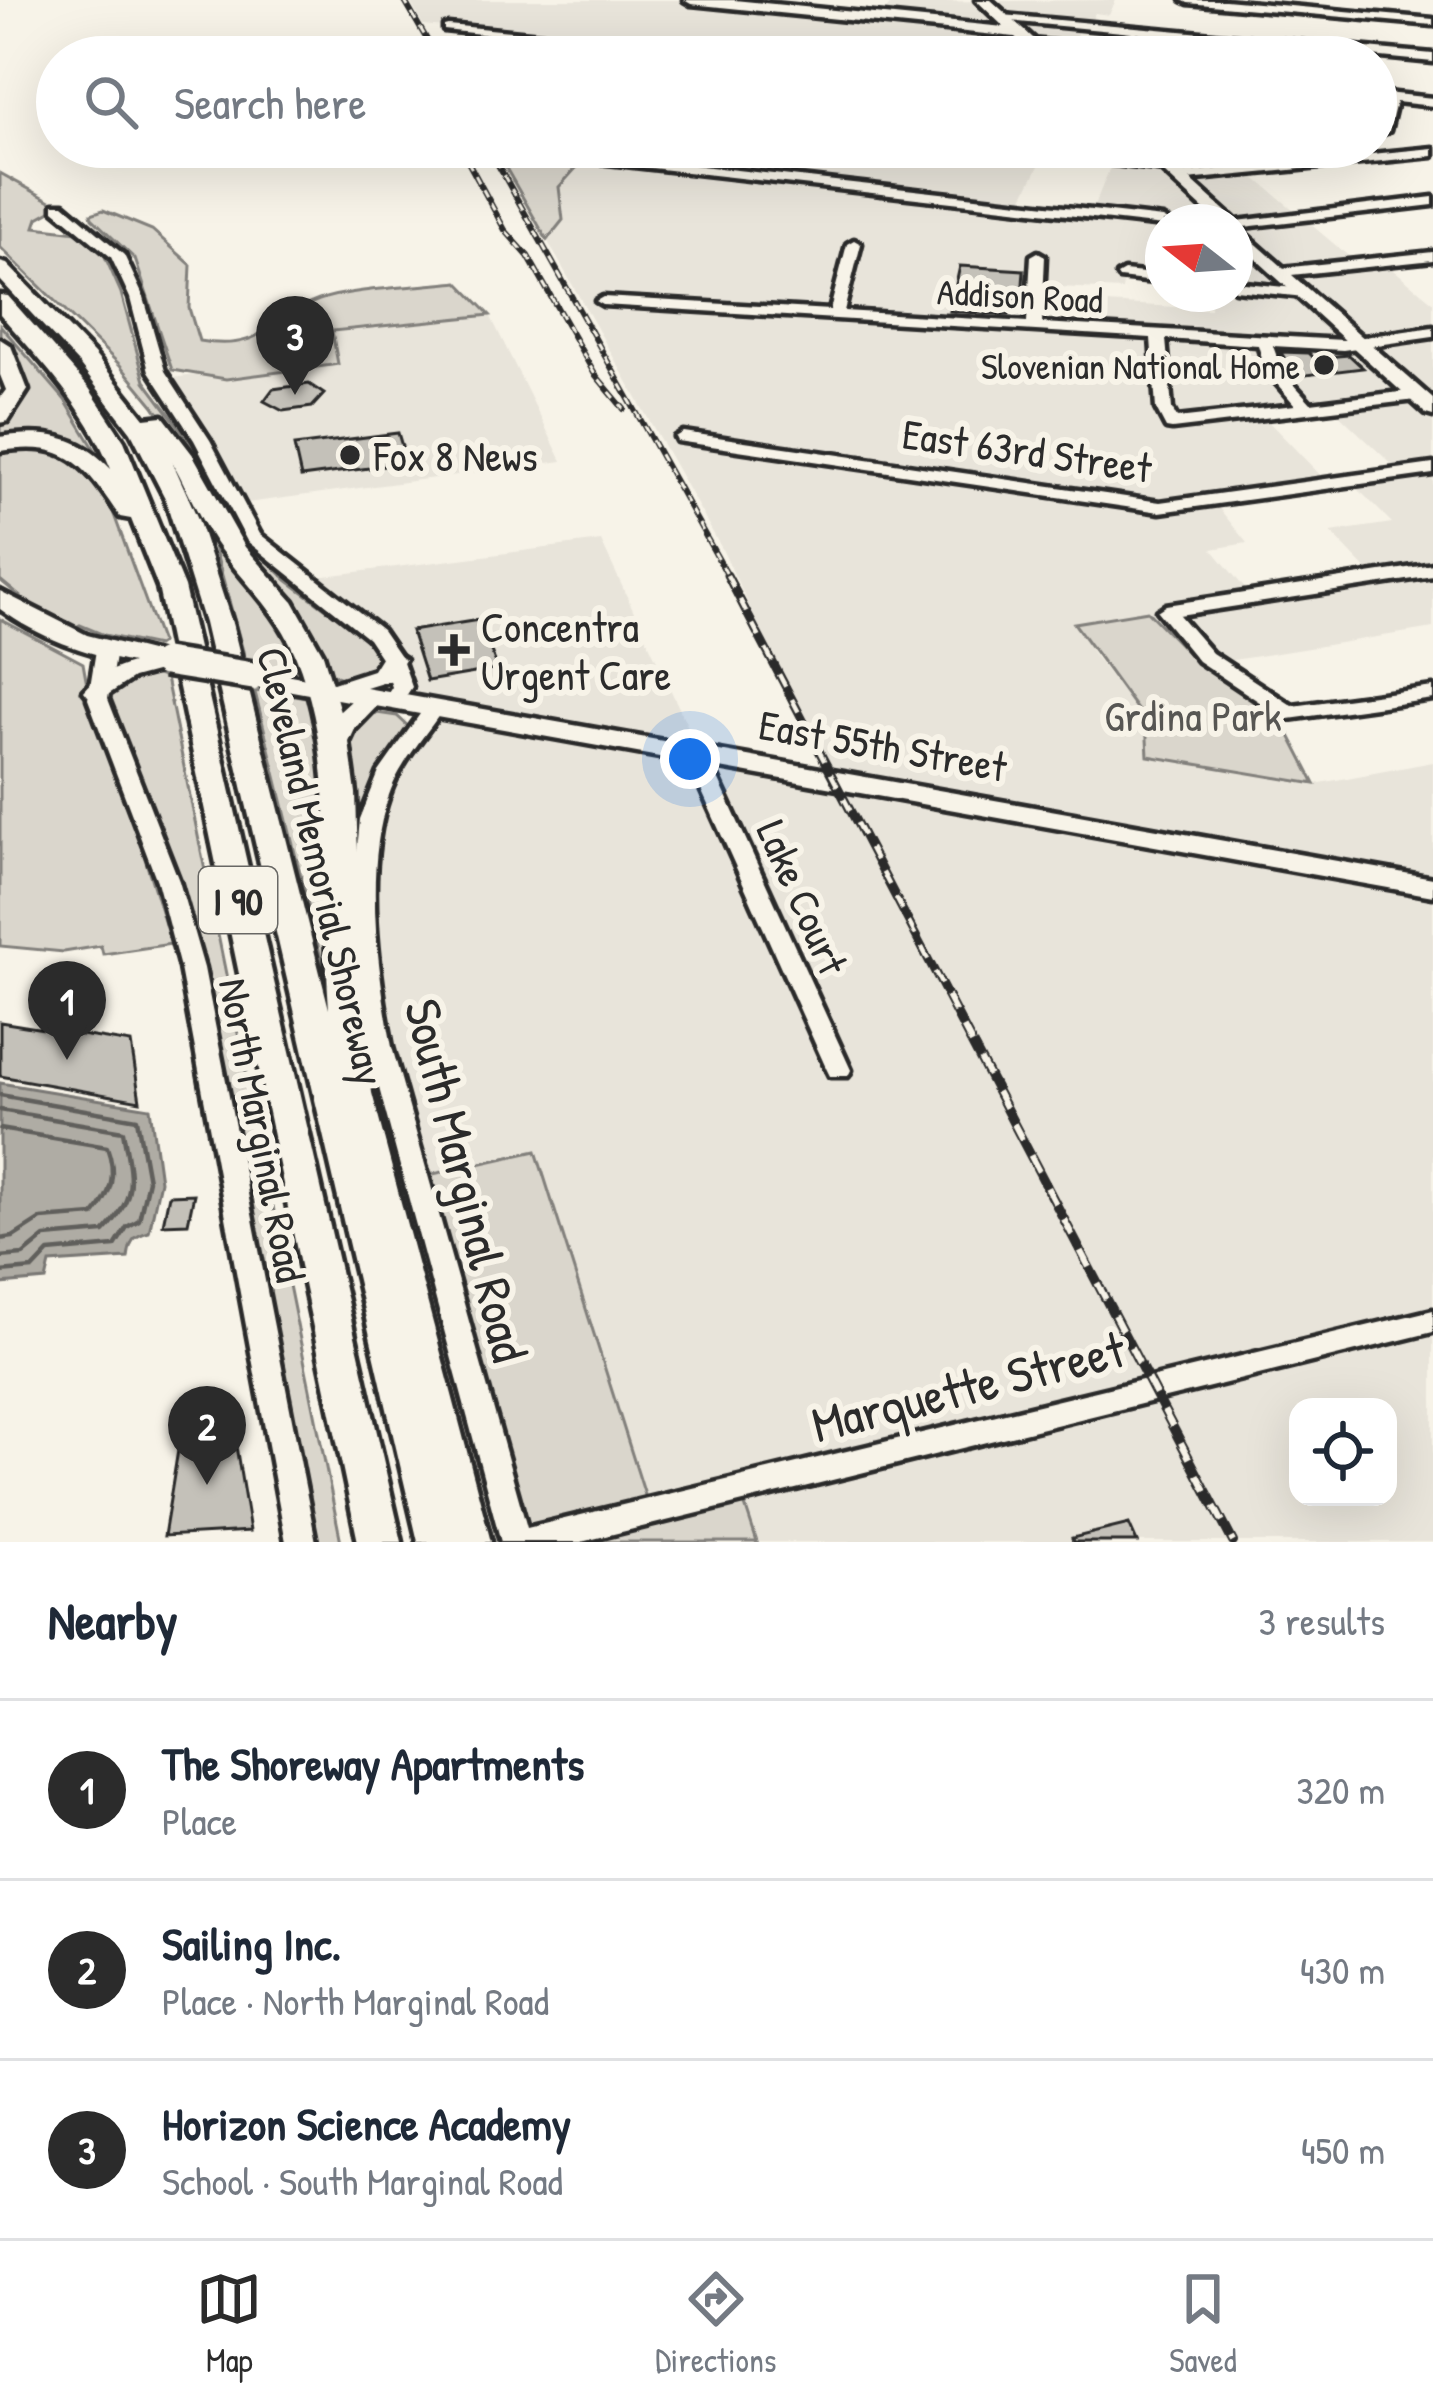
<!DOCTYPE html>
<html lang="en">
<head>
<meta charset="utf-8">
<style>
	body { margin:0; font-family:"Patrick Hand",sans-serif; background:#f2f2f3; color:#1f2937 }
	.controls { position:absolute; right:36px; bottom:36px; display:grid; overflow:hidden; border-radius:24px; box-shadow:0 12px 48px #0002 }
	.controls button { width:108px; height:108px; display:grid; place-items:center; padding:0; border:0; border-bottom:3px solid #e0e1e3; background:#fff; color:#1f2937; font:60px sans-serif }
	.compass { position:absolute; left:1145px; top:204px; width:108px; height:108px; border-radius:50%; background:#fff; box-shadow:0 12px 48px #0002; rotate:287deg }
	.you { position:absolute; left:690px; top:759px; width:42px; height:42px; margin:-30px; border:9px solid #fff; border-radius:50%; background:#1a73e8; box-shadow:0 0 0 18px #1a73e833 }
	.badge { display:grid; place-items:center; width:78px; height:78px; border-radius:50%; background:#2b2b2b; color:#fff; font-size:39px; font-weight:700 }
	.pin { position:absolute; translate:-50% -99px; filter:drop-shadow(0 3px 6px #0008) }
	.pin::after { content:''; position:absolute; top:63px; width:42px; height:36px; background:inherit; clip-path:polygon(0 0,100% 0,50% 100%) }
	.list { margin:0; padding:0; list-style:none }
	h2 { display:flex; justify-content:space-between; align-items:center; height:156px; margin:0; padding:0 48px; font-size:51px }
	h2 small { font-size:39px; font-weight:400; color:#747a83 }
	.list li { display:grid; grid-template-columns:78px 1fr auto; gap:36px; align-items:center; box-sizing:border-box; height:180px; padding:0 48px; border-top:3px solid #e0e1e3 }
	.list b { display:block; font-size:45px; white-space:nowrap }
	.list p { margin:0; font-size:39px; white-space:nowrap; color:#747a83 }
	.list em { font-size:39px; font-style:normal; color:#747a83 }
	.icon { flex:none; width:66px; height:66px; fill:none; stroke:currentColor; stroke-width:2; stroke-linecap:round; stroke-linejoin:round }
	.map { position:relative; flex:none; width:1433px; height:1542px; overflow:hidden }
	.search { position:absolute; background:#fff; box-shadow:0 12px 48px #0002; left:36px; right:36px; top:36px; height:132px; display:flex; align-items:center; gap:30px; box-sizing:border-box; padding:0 42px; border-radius:66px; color:#747a83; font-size:45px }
	.sheet { height:696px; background:#fff }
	nav { display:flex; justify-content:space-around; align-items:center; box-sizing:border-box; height:168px; border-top:3px solid #e0e1e3; background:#fff; font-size:33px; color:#747a83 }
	nav a { display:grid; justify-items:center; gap:6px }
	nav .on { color:#2b2b2b }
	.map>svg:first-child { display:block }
	.built { fill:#e8e4da; fill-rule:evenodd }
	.green { fill:#dad6cc; stroke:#82807c; stroke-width:3 }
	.water { fill:#afaca4; stroke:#7a7874; stroke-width:3 }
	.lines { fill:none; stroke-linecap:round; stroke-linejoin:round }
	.shore { stroke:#605f5b; stroke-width:4.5 }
	.building { fill:#c4c1b9; stroke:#2b2b2b; stroke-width:3 }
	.minor-casing { stroke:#2b2b2b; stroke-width:9 }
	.major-casing { stroke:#2b2b2b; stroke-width:9 }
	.highway-casing { stroke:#2b2b2b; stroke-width:9 }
	.minor { fill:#f7f3e8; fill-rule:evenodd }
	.major { fill:#f7f3e8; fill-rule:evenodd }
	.highway { fill:#f7f3e8; fill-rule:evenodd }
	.rail-far2-casing { stroke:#2b2b2b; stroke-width:6 }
	.rail-far1-casing { stroke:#2b2b2b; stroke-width:9 }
	.rail-casing { stroke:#2b2b2b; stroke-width:10 }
	.rail-far2 { stroke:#f7f3e8; stroke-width:3; stroke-dasharray:8; stroke-linecap:butt }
	.rail-far1 { stroke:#f7f3e8; stroke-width:4.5; stroke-dasharray:14; stroke-linecap:butt }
	.rail { stroke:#f7f3e8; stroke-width:6; stroke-dasharray:18; stroke-linecap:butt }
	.major-bridge-casing { stroke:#2b2b2b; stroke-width:36; stroke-linecap:butt }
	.major-bridge { stroke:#f7f3e8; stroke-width:27 }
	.poi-dot { fill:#2b2b2b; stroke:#f7f3e8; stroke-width:4.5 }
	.labels { text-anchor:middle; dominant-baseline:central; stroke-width:12; stroke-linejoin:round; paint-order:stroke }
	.far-street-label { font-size:36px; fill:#2b2b2b; stroke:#f7f3e8 }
	.far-poi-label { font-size:36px; fill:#2b2b2b; stroke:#f7f3e8; text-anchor:end }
	.shield { fill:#f7f3e8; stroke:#686764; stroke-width:3 }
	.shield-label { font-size:39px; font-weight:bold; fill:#2b2b2b }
	.street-label { font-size:42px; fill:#2b2b2b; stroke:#f7f3e8 }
	.poi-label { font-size:42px; fill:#2b2b2b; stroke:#f7f3e8; text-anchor:start }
	.park-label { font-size:42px; fill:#575653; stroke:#f7f3e8 }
	.near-street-label { font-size:51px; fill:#2b2b2b; stroke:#f7f3e8 }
</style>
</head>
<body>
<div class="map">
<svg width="1433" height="1542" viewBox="0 0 1433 1542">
	<rect width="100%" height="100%" fill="#f7f3e8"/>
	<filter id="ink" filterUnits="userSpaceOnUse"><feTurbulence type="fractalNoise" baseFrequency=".00833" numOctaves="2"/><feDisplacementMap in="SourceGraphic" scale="24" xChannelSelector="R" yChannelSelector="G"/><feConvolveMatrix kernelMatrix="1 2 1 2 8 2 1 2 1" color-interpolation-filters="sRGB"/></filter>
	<g filter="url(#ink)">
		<!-- built -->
		<g class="built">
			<path d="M409 0H691L879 19 893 2 1116 0 1109 15 1095 13 1089 26 1081 25 1071 46 1110 51 1107 57H733L423 25Z"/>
			<path d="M795 147H1218L1153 153 1177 177 1246 170 1358 264 1383 261 1433 302V628L1214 663 1166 613 1076 623 1093 654 1146 722 1148 756 1315 784 1433 762V1542H757L740 1490 650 1512 415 1178 380 1047 369 827 433 708 393 701 392 659 301 579 601 541 701 755 831 778 721 547 547 240 563 220 559 188 586 157 776 179ZM1046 152 1113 160 1091 214 1019 205ZM1163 222H1235V294H1209L1210 309 1036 299 1037 286 1122 290 1124 276 1140 277 1146 254 1163 255ZM1331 407 1401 473 1350 481 1392 523 1331 532 1374 577 1251 596 1212 549 1247 543 1213 501 1329 484 1264 417ZM1298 1407H1388V1497H1298Z"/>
			<path d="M490 315 562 461 232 505 163 379 337 358 331 331Z"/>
		</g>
		<!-- green -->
		<g class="green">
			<path d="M494 147 586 157 559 187 563 220 547 240Z"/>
			<path d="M0 173 54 203V209L38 218 35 227 77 232 102 250 121 293 145 381 201 456 222 505 242 536 287 580 374 644 382 656 377 674 346 680 322 670 154 406 120 365 0 247Z"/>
			<path d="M103 210 152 230 191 265 189 308 199 341C264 353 270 317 319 300 353 288 420 287 458 282L490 315 332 331 338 364 332 365 226 379 172 370 135 259 92 218 91 214Z"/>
			<path d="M0 325 65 400 97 453 0 440V420L23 378 0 335Z"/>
			<path d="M38 445 89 465 113 512 161 643 157 646 104 635 80 625 74 628 35 609 0 580V447Z"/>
			<path d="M220 541 259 584 303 665 292 671 246 662 213 543Z"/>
			<path d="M1147 611 1191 656 1283 722 1315 784 1148 756 1146 722 1074 623Z"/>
			<path d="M0 619 83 663 90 702 123 786 171 944 103 954 101 946 64 952 0 946Z"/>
			<path d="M151 673 166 678 341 1542H315L201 950 182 885 108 699 110 688 121 680Z"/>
			<path d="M268 690 311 698 321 714 336 980 327 982 255 692Z"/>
			<path d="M377 713 397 716 410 728 365 806 351 805 344 729 361 716Z"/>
			<path d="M536 1151 650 1511 740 1490 757 1542H516L415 1178Z"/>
		</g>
		<!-- water -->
		<path class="water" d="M0 1083 150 1108 160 1181 149 1232C133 1236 130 1241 128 1258L50 1263 46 1280 0 1284Z"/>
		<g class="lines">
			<!-- shore -->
			<g class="shore">
				<path d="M0 1095 137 1119 148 1180 139 1220 127 1227 115 1246 49 1252 33 1269 0 1272"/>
				<path d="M0 1110 123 1131C131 1178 139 1195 104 1232L45 1237 23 1255 0 1257"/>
				<path d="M0 1129 107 1147C117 1174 112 1193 94 1215L41 1219 13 1237 0 1239"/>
			</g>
		</g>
		<!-- building -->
		<g class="building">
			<path d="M960 266 1024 270 1022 299 1011 300 1009 315 950 311Z"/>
			<path d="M1280 352 1309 353 1314 358 1349 355 1363 368 1298 376Z"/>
			<path d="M309 384 324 394 312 407 283 411 264 401 273 389Z"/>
			<path d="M398 433 407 463 301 477 294 446Z"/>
			<path d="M479 620 498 669 427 681 411 631Z"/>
			<path d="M0 1022 131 1043 140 1101 0 1076Z"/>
			<path d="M194 1194 188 1223 163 1224 169 1195Z"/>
			<path d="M234 1434 250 1531 164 1536 180 1438Z"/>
			<path d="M1129 1524 1137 1542H1073L1072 1538Z"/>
		</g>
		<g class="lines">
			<defs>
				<g id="minor">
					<path d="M1182 0H1225L1433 19V25L1188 3Z"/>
					<path d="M1003 15 1433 54V62L999 20V16Z"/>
					<path d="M448 25 733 53 739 57H698L444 30V26Z"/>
					<path d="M1030 40 1177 53 1183 57H1140L1026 45 1024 43Z"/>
					<path d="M1376 92 1433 98V106L1396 102 1389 131 1376 136 1384 101 1376 100Z"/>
					<path d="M994 147H1034L1166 162 1173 166 1166 170 1000 151Z"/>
					<path d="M1174 147H1224L1218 151 1151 157 1144 153Z"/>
					<path d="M1433 148V156L1177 181 1170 177 1177 173Z"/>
					<path d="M586 153 1163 218 1170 222H1163V226L581 160V154Z"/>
					<path d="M1433 197V205L1235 228V222H1229Z"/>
					<path d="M54 204H64L124 255 144 298 165 371 210 440 260 534 382 630 402 659 412 687 400 705 393 707 383 701 392 687 382 659 368 638 247 541 194 440 149 371 130 298 111 257 54 210Z"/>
					<path d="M854 240 861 244 844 311 1027 322 1031 256 1038 252 1045 256 1042 323 1343 340 1433 327V337L1343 350 1273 346 1282 371 1311 403 1416 390 1424 395 1416 400 1172 429 1166 428 1156 409 1151 338 603 305 596 301 603 297 830 310 847 244ZM1166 339 1258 345 1266 371 1295 405 1177 418 1172 409Z"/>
					<path d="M1433 252V260L1282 276 1275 272 1282 268Z"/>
					<path d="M1124 271 1163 275V283L1119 278 1117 275Z"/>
					<path d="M1235 282 1305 289 1312 293 1305 297 1235 290Z"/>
					<path d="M683 432 1160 502 1433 464V474L1160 512 677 441 675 437Z"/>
					<path d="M1433 564V576L1179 615 1212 653 1293 706 1433 687V699L1289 719 1282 717 1198 661 1157 611 1166 605Z"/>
					<path d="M106 644 116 650 108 699 179 881 204 968 316 1542H286L180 968 157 881 88 699 96 650Z"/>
					<path d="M434 702 444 708C425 736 400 763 389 795 363 868 378 973 392 1047L527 1528 1433 1310V1332L581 1542H501L368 1047 359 990 354 884 360 819 379 772 427 704Z"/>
					<path d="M701 749 711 755 717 776 851 1070 848 1076H830L827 1070 695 776 691 755Z"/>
				</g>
				<g id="major">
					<path d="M684 0H734L1004 27 976 0H991L1054 57H1037L1015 37 691 4Z"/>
					<path d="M1136 147H1154L1233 218 1236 222 1235 223 1217 222Z"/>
					<path d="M1235 225 1433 399V416L1426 414 1235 240Z"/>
					<path d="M0 591 87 635 174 657 178 662 174 667 133 678 106 696H88L84 691C96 676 114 668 132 663 85 653 39 638 0 609Z"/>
					<path d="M392 651 405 659 392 680 366 688 1433 878V896L253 684 240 676 253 668 333 683 373 670 383 654Z"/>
				</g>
				<g id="highway">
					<path d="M0 262 7 264 94 354 145 418 163 416 193 455 245 547 293 601 323 654 340 711 362 691H382L386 697 355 729 349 742 356 793 362 1002 372 1093 491 1542H418L204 623 165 498 131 432 78 363 0 280ZM172 461C189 492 204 530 226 557 251 589 279 615 295 654 341 768 320 890 329 1009L232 623 198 519Z"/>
					<path d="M0 295 8 296 89 388 124 441 184 587 402 1542H358L158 587 131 519 120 517C84 464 68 440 0 451V437C44 430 80 435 111 469 87 408 42 363 0 314Z"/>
					<path d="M0 339 11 346 28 390 8 421 0 423V398L6 390 0 375Z"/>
				</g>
			</defs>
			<!-- minor casing -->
			<use href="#minor" class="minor-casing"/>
			<!-- major casing -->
			<use href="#major" class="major-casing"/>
			<!-- highway casing -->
			<use href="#highway" class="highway-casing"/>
			<!-- minor -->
			<use href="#minor" class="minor"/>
			<!-- major -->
			<use href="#major" class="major"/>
			<!-- highway -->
			<use href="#highway" class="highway"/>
			<defs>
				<g id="rail-far2">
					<path d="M404 0 437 57"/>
					<path d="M460 147 505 230 528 256 594 373 624 409"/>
					<path d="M488 147 729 578"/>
				</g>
				<path id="rail-far1" d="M727 575 949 999"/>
				<path id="rail" d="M947 996 1233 1542"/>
			</defs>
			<!-- rail-far2 casing -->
			<use href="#rail-far2" class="rail-far2-casing"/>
			<!-- rail-far1 casing -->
			<use href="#rail-far1" class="rail-far1-casing"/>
			<!-- rail casing -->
			<use href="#rail" class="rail-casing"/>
			<!-- rail-far2 -->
			<use href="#rail-far2" class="rail-far2"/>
			<!-- rail-far1 -->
			<use href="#rail-far1" class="rail-far1"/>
			<!-- rail -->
			<use href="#rail" class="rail"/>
			<defs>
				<path id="major-bridge" d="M165 662 253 676"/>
			</defs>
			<!-- major-bridge casing -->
			<use href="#major-bridge" class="major-bridge-casing"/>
			<!-- major-bridge -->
			<use href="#major-bridge" class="major-bridge"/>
		</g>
	</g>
	<!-- markers -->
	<g class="poi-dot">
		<circle cx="1324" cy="365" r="12"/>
		<circle cx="350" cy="455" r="12"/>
		<path d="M448 632h12v12h12v12h-12v12h-12v-12h-12v-12h12z"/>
	</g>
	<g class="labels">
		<!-- far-street labels -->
		<g class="far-street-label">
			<text transform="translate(1020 295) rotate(3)">Addison Road</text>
		</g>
		<!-- far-poi labels -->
		<g class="far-poi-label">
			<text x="1300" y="365">Slovenian National Home</text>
		</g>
		<!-- shield labels -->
		<rect class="shield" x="199" y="867" width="78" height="66" rx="9"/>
		<g class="shield-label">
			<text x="238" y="900">I 90</text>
		</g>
		<!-- street labels -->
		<g class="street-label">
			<text transform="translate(1027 450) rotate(8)">East 63rd Street</text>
			<text transform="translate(883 745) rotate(10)">East 55th Street</text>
			<text transform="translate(322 866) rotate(77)">Cleveland Memorial Shoreway</text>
			<text transform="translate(803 897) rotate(66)">Lake Court</text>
			<text transform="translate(263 1130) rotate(79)">North Marginal Road</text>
		</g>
		<!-- poi labels -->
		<g class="poi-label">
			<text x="374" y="455">Fox 8 News</text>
			<text x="481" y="626">Concentra<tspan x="481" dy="48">Urgent Care</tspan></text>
		</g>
		<!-- park labels -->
		<g class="park-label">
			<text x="1193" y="715">Grdina Park</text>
		</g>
		<!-- near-street labels -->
		<g class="near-street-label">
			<text transform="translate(467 1180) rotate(76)">South Marginal Road</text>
			<text transform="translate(968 1386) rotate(-14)">Marquette Street</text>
		</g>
	</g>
</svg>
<div class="controls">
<button><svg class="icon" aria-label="locate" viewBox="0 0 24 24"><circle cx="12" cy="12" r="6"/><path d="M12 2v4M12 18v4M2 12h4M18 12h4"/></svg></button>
</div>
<svg class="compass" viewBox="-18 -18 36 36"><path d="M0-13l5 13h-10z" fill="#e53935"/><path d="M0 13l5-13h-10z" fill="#747a83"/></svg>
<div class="you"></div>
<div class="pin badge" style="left:67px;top:1060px">1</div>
<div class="pin badge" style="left:207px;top:1485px">2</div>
<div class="pin badge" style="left:295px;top:395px">3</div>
<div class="search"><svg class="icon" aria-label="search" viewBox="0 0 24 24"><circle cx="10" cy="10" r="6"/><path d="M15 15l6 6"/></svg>Search here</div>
</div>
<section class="sheet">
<h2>Nearby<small>3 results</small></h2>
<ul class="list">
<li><span class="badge">1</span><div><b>The Shoreway Apartments</b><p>Place</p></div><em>320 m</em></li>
<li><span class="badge">2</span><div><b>Sailing Inc.</b><p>Place · North Marginal Road</p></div><em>430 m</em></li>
<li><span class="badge">3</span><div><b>Horizon Science Academy</b><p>School · South Marginal Road</p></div><em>450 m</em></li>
</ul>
</section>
<nav>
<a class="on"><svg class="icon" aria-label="map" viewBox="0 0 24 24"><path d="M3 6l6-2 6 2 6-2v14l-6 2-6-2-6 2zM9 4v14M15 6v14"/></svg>Map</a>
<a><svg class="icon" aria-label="directions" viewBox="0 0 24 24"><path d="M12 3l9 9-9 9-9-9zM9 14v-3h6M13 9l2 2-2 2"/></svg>Directions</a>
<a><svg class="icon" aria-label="saved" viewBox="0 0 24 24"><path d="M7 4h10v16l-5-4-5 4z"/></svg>Saved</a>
</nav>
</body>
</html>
